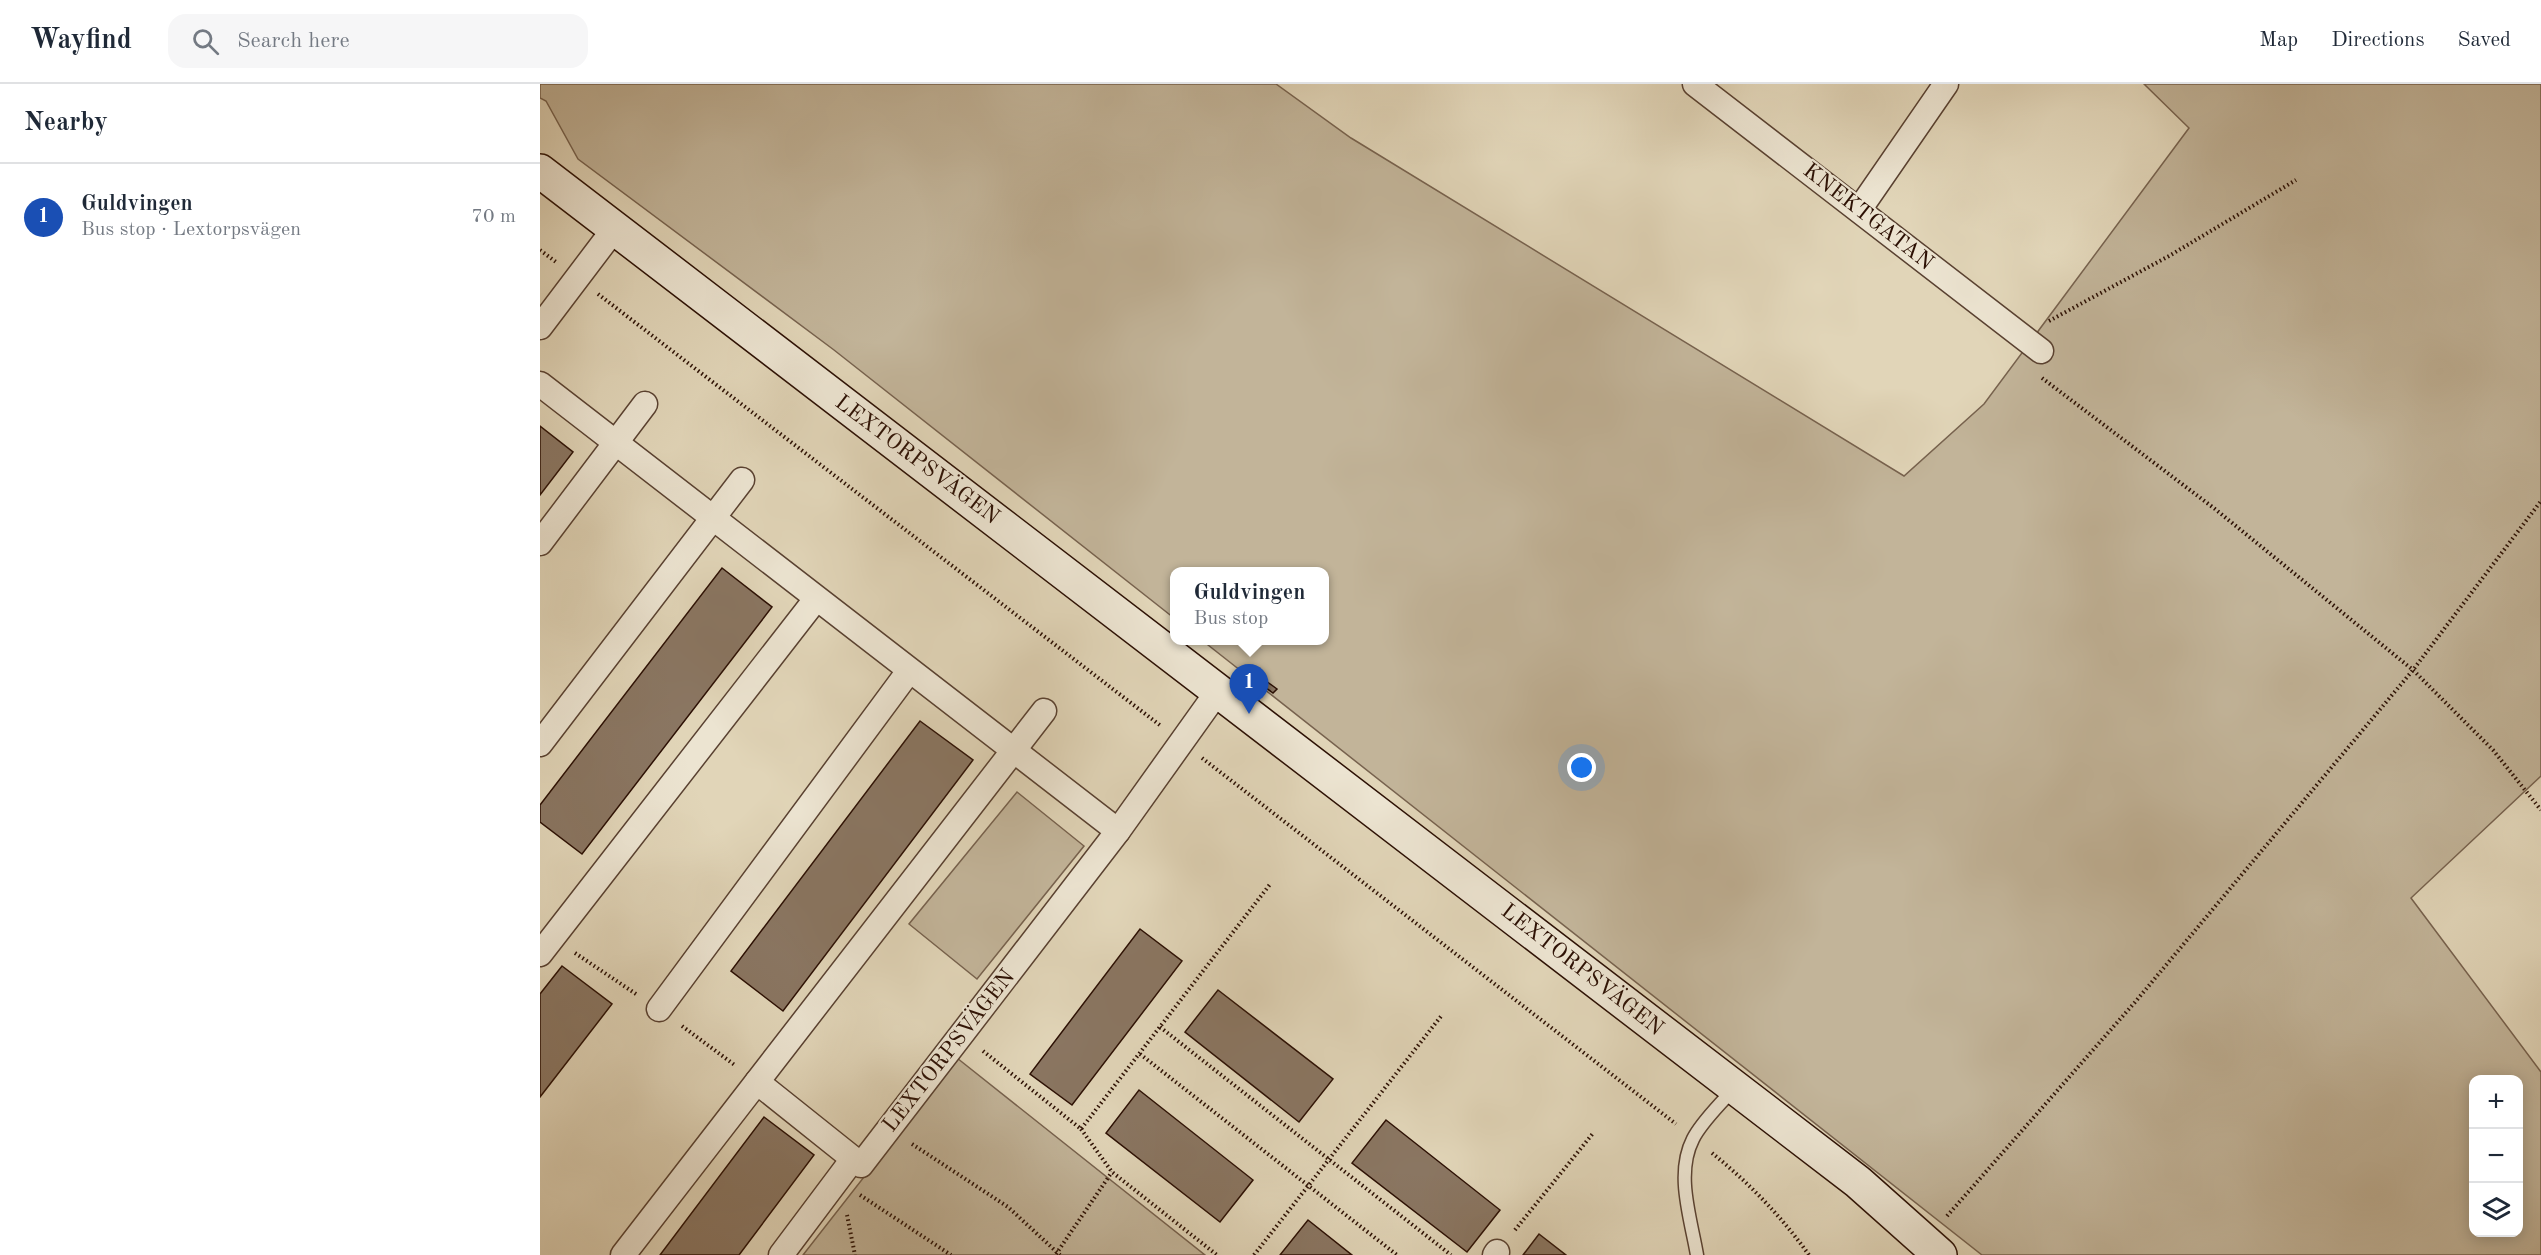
<!DOCTYPE html>
<html lang="en">
<head>
<meta charset="utf-8">
<style>
	body { margin:0; font-family:"Old Standard TT",serif; background:#f6f6f7; color:#1f2937 }
	.controls { position:absolute; right:18px; bottom:18px; display:grid; overflow:hidden; border-radius:12px; box-shadow:0 3px 15px #0003 }
	.controls button { width:54px; height:54px; display:grid; place-items:center; padding:0; border:0; border-bottom:2px solid #e0e1e3; background:#fff; color:#1f2937; font:30px sans-serif }
	.you { position:absolute; left:1042px; top:684px; width:21px; height:21px; margin:-15px; border:4px solid #fff; border-radius:50%; background:#1a73e8; box-shadow:0 0 0 9px #1a73e833 }
	.badge { display:grid; place-items:center; width:39px; height:39px; border-radius:50%; background:#111827; color:#fff; font-size:20px; font-weight:700 }
	.pin { position:absolute; translate:-50% -50px; filter:drop-shadow(0 2px 3px #0008) }
	.pin::after { content:''; position:absolute; top:32px; width:21px; height:18px; background:inherit; clip-path:polygon(0 0,100% 0,50% 100%) }
	.popup { position:absolute; left:630px; top:483px; width:159px; height:78px; box-sizing:border-box; display:grid; place-content:center; border-radius:12px; background:#fff; filter:drop-shadow(0 2px 4px #0005); font-size:20px; white-space:nowrap; color:#747a83 }
	.popup b { font-size:22px; color:#1f2937 }
	.popup::after { content:''; position:absolute; left:50%; top:100%; margin-left:-12px; border:12px solid transparent; border-top-color:#fff }
	.list { margin:0; padding:0; list-style:none }
	h2 { display:flex; justify-content:space-between; align-items:center; height:78px; margin:0; padding:0 24px; font-size:26px }
	h2 small { font-size:20px; font-weight:400; color:#747a83 }
	.list li { display:grid; grid-template-columns:39px 1fr auto; gap:18px; align-items:center; box-sizing:border-box; height:108px; padding:0 24px; border-top:2px solid #e0e1e3 }
	.list b { display:block; font-size:22px; white-space:nowrap }
	.list p { margin:0; font-size:20px; white-space:nowrap; color:#747a83 }
	.list em { font-size:20px; font-style:normal; color:#747a83 }
	.icon { flex:none; width:33px; height:33px; fill:none; stroke:currentColor; stroke-width:2; stroke-linecap:round; stroke-linejoin:round }
	.map { position:relative; flex:none; width:2001px; height:1171px; overflow:hidden }
	header { display:flex; align-items:center; gap:36px; box-sizing:border-box; height:84px; padding:0 30px; background:#fff; border-bottom:2px solid #e0e1e3 }
	header strong { font-size:28px }
	nav { display:flex; gap:33px; margin-inline-start:auto; font-size:21px }
	.search { width:420px; height:54px; background:#f6f6f7; display:flex; align-items:center; gap:15px; box-sizing:border-box; padding:0 21px; border-radius:18px; color:#747a83; font-size:22px }
	main { display:flex }
	aside { flex:1; background:#fff }
	.map>svg:first-child { display:block }
	.green { fill:#c2b499; stroke:#77624e; stroke-width:1.5; fill-rule:evenodd }
	.building { fill:#8a7662; stroke:#2c1004; stroke-width:1.5 }
	.lines { fill:none; stroke-linecap:round; stroke-linejoin:round }
	.lane-casing { stroke:#594131; stroke-width:15 }
	.street-casing { stroke:#594131; stroke-width:27 }
	.secondary-casing { stroke:#2c1004; stroke-width:36 }
	.path { stroke:#2c1004; stroke-width:4; stroke-dasharray:1.5 3; stroke-linecap:butt }
	.lane { stroke:#ece4d1; stroke-width:12 }
	.street { stroke:#ece4d1; stroke-width:24 }
	.secondary { stroke:#ece4d1; stroke-width:33 }
	.labels { text-anchor:middle; dominant-baseline:central; stroke-width:4.5; stroke-linejoin:round; paint-order:stroke }
	.street-label { font-size:22px; fill:#2c1004; stroke:#ece4d1 }
</style>
</head>
<body>
<header>
<strong>Wayfind</strong>
<div class="search"><svg class="icon" aria-label="search" viewBox="0 0 24 24"><circle cx="10" cy="10" r="6"/><path d="M15 15l6 6"/></svg>Search here</div>
<nav><a>Map</a><a>Directions</a><a>Saved</a></nav>
</header>
<main>
<aside>
<h2>Nearby<small></small></h2>
<ul class="list">
<li><span class="badge" style="background:#1a4fb4">1</span><div><b>Guldvingen</b><p>Bus stop · Lextorpsvägen</p></div><em>70 m</em></li>
</ul>
</aside>
<div class="map">
<svg width="2001" height="1171" viewBox="0 0 2001 1171">
	<rect width="100%" height="100%" fill="#e1d5b8"/>
	<filter id="stains"><feTurbulence type="fractalNoise" baseFrequency=".00333" numOctaves="4"/><feColorMatrix values="0 0 0 0 .2 0 0 0 0 .09 0 0 0 0 .02 0 0 0 .5 -.17"/></filter>
	<radialGradient id="worn" r=".72"><stop offset=".6" stop-color="#630" stop-opacity="0"/><stop offset="1" stop-color="#630" stop-opacity=".3"/></radialGradient>
	<!-- green -->
	<g class="green">
		<path d="M0 0H736L811 54 1364 392 1444 320 1649 44 1604 0H2001V692L1871 814 2001 988V1171H1442L663 557 784 556V488H634V534L294 266 38 75 6 17 0 14ZM1934 996H1978V1148H1934Z"/>
		<path d="M477 708 544 762 437 895 369 840Z"/>
		<path d="M417 974 665 1171H263Z"/>
	</g>
	<!-- building -->
	<g class="building">
		<path d="M0 342 33 368 0 411Z"/>
		<path d="M182 484 232 523 42 770 0 738V721Z"/>
		<path d="M726 597 737 605 733 609 722 601Z"/>
		<path d="M380 637 433 676 243 927 191 887Z"/>
		<path d="M600 845 642 877 532 1021 490 990Z"/>
		<path d="M22 882 72 920 0 1013V910Z"/>
		<path d="M678 906 793 995 759 1038 645 948Z"/>
		<path d="M599 1006 713 1096 680 1138 566 1049Z"/>
		<path d="M224 1033 274 1071 199 1171H120Z"/>
		<path d="M846 1036 960 1126 927 1168 812 1079Z"/>
		<path d="M768 1136 812 1171H740Z"/>
		<path d="M999 1150 1026 1171H983Z"/>
	</g>
	<g class="lines">
		<defs>
			<path id="lane" d="M1157 1171C1151 1135 1135 1090 1153 1055 1162 1037 1181 1020 1194 1004"/>
			<g id="street">
				<path d="M1155 0 1501 267"/>
				<path d="M1319 126 1406 0"/>
				<path d="M0 243 75 144"/>
				<path d="M0 300 578 747"/>
				<path d="M0 459 105 320"/>
				<path d="M0 660 202 396"/>
				<path d="M0 870 276 515"/>
				<path d="M119 925 369 587"/>
				<path d="M217 998 321 1081 578 747 678 607"/>
				<path d="M83 1171 504 627"/>
				<path d="M241 1171 313 1075"/>
				<path d="M955 1171 957 1168"/>
			</g>
			<path id="secondary" d="M0 87 1318 1098 1400 1171"/>
		</defs>
		<!-- lane casing -->
		<use href="#lane" class="lane-casing"/>
		<!-- street casing -->
		<use href="#street" class="street-casing"/>
		<!-- secondary casing -->
		<use href="#secondary" class="secondary-casing"/>
		<!-- path -->
		<g class="path">
			<path d="M0 166 16 178"/>
			<path d="M58 210 621 642"/>
			<path d="M1509 237 1629 172 1756 96"/>
			<path d="M1502 294 1675 425 1873 586 1953 666 2001 726"/>
			<path d="M662 674 1136 1040"/>
			<path d="M35 869 96 910"/>
			<path d="M142 942 196 982"/>
			<path d="M620 943 911 1171"/>
			<path d="M443 967 541 1045 731 799"/>
			<path d="M600 970 857 1171"/>
			<path d="M541 1045 572 1088 677 1171"/>
			<path d="M372 1060 468 1123 520 1171"/>
			<path d="M1172 1069C1208 1098 1242 1133 1269 1171"/>
			<path d="M320 1111 411 1171"/>
			<path d="M307 1131 315 1171"/>
			<path d="M1407 1132 1596 917 1873 586 2001 417"/>
			<path d="M975 1146 1054 1048"/>
			<path d="M516 1170 572 1088"/>
			<path d="M714 1171 902 931"/>
		</g>
		<!-- lane -->
		<use href="#lane" class="lane"/>
		<!-- street -->
		<use href="#street" class="street"/>
		<!-- secondary -->
		<use href="#secondary" class="secondary"/>
	</g>
	<g class="labels">
		<!-- street labels -->
		<g class="street-label">
			<text transform="translate(1328 133) rotate(38)">KNEKTGATAN</text>
			<text transform="translate(377 376) rotate(37)">LEXTORPSVÄGEN</text>
			<text transform="translate(1042 886) rotate(38)">LEXTORPSVÄGEN</text>
			<text transform="translate(409 967) rotate(-52)">LEXTORPSVÄGEN</text>
		</g>
	</g>
	<rect width="100%" height="100%" filter="url(#stains)"/>
	<rect width="100%" height="100%" fill="url(#worn)"/>
</svg>
<div class="controls">
<button>+</button>
<button>−</button>
<button><svg class="icon" aria-label="layers" viewBox="0 0 24 24"><path d="M12 4l9 5-9 5-9-5zM3 14l9 5 9-5"/></svg></button>
</div>
<div class="you"></div>
<div class="pin badge" style="left:709px;top:630px;background:#1a4fb4">1</div>
<div class="popup"><b>Guldvingen</b>Bus stop</div>
</div>
</main>
</body>
</html>
